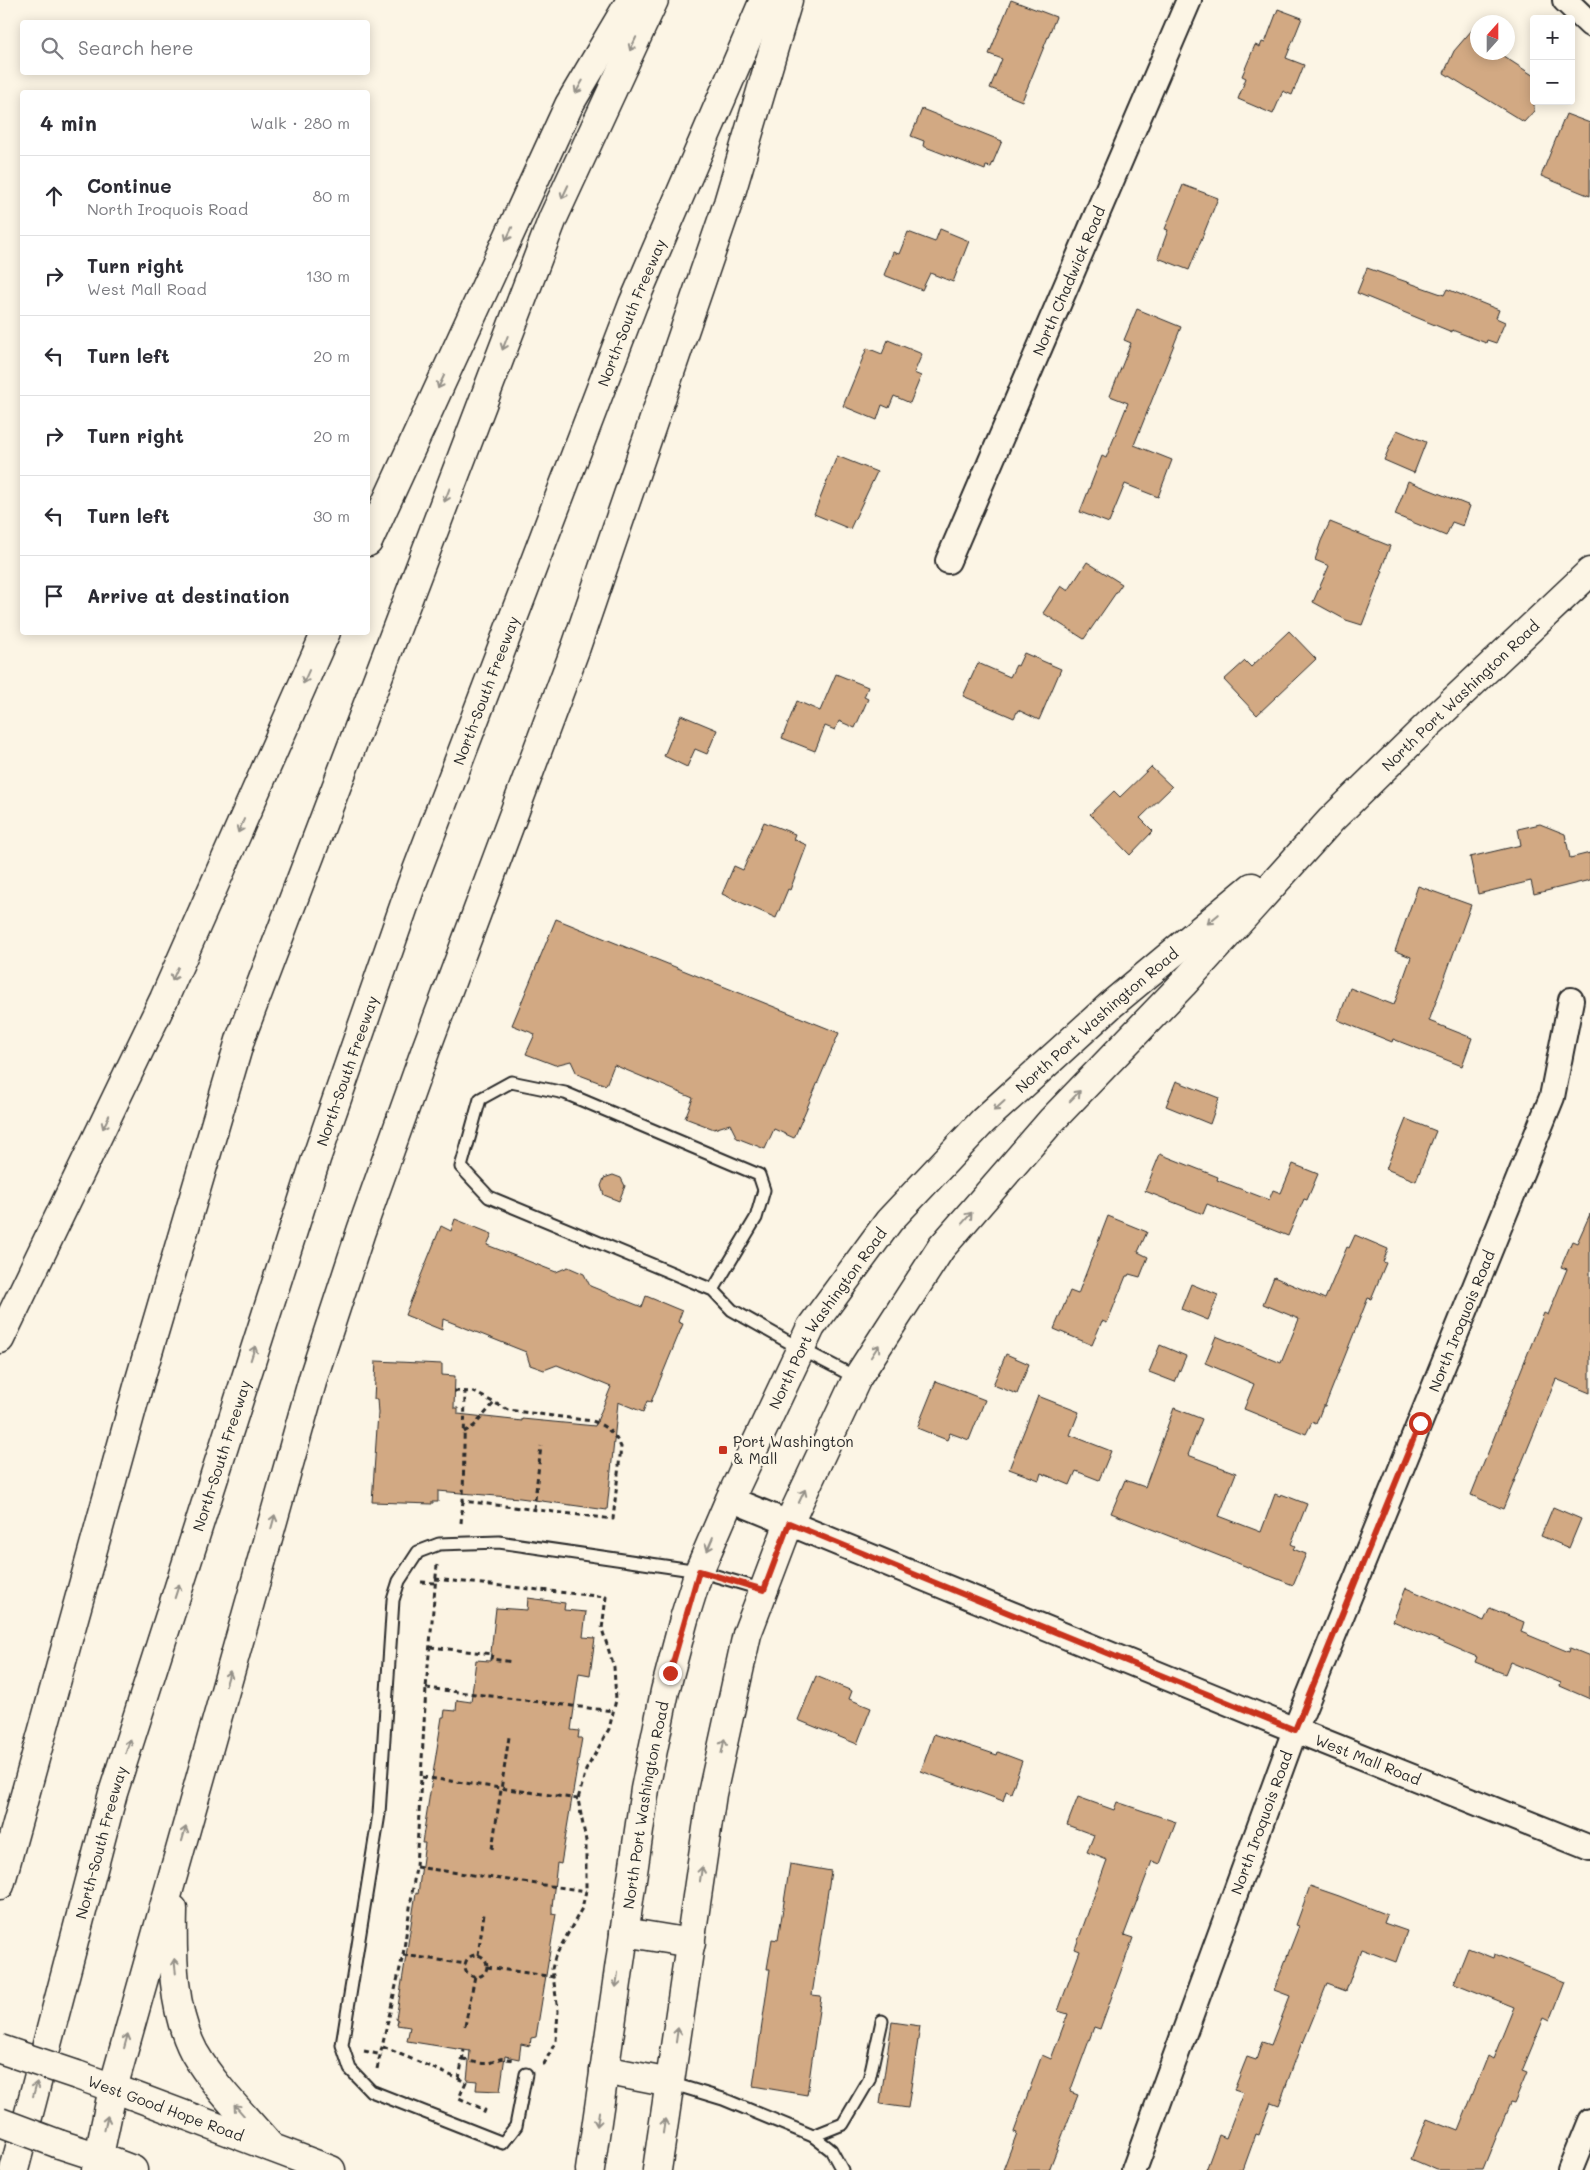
<!DOCTYPE html>
<html lang="en">
<head>
<meta charset="utf-8">
<style>
	body { margin:0; font-family:Mali,sans-serif; background:#f2f2f3; color:#2b2b33 }
	.controls { position:absolute; right:15px; top:15px; display:grid; overflow:hidden; border-radius:5px; box-shadow:0 2px 12px #0003 }
	.controls button { width:45px; height:45px; display:grid; place-items:center; padding:0; border:0; border-bottom:1px solid #e1e1e2; background:#fff; color:#2b2b33; font:25px sans-serif }
	.compass { position:absolute; left:1470px; top:15px; width:45px; height:45px; border-radius:50%; background:#fff; box-shadow:0 2px 12px #0003; rotate:21deg }
	.stop { position:absolute; width:15px; height:15px; margin:-11px; border:4px solid #c8321e; border-radius:50%; background:#fff }
	.stop.end { background:#c8321e; border-color:#fff; box-shadow:0 1px 5px #0008 }
	.list { margin:0; padding:0; list-style:none }
	h2 { display:flex; justify-content:space-between; align-items:center; height:65px; margin:0; padding:0 20px; font-size:21px }
	h2 small { font-size:16px; font-weight:400; color:#7c7c81 }
	.list li { display:grid; grid-template-columns:32px 1fr auto; gap:15px; align-items:center; box-sizing:border-box; height:80px; padding:0 20px; border-top:1px solid #e1e1e2 }
	.list b { display:block; font-size:19px; white-space:nowrap }
	.list p { margin:0; font-size:16px; white-space:nowrap; color:#7c7c81 }
	.list em { font-size:16px; font-style:normal; color:#7c7c81 }
	.icon { flex:none; width:28px; height:28px; fill:none; stroke:currentColor; stroke-width:2; stroke-linecap:round; stroke-linejoin:round }
	.map { position:relative; flex:none; width:1590px; height:2170px; overflow:hidden }
	.search { position:absolute; background:#fff; box-shadow:0 2px 12px #0003; left:20px; top:20px; width:350px; height:55px; display:flex; align-items:center; gap:12px; box-sizing:border-box; padding:0 18px; border-radius:5px; color:#7c7c81; font-size:19px }
	.panel { position:absolute; background:#fff; box-shadow:0 2px 12px #0003; left:20px; top:90px; width:350px; height:545px; border-radius:5px }
	.map>svg:first-child { display:block }
	.building { fill:#d2a983; stroke:#2b2b2b }
	.lines { fill:none; stroke-linecap:round; stroke-linejoin:round }
	.lane-casing { stroke:#2b2b2b; stroke-width:15 }
	.street-casing { stroke:#2b2b2b; stroke-width:28 }
	.secondary-casing { stroke:#2b2b2b; stroke-width:31 }
	.primary-casing { stroke:#2b2b2b; stroke-width:31 }
	.highway-casing { stroke:#2b2b2b; stroke-width:31 }
	.path { stroke:#2b2b2b; stroke-width:3; stroke-dasharray:5 4; stroke-linecap:butt }
	.lane { stroke:#fcf5e5; stroke-width:11 }
	.street { stroke:#fcf5e5; stroke-width:24 }
	.secondary { stroke:#fcf5e5; stroke-width:28 }
	.primary { stroke:#fcf5e5; stroke-width:28 }
	.highway { stroke:#fcf5e5; stroke-width:28 }
	.primary-bridge-casing { stroke:#2b2b2b; stroke-width:31; stroke-linecap:butt }
	.primary-bridge { stroke:#fcf5e5; stroke-width:28 }
	.oneway { stroke:#949088 }
	.route { stroke:#c8321e; stroke-width:6 }
	.poi-dot { fill:#c8321e; stroke:#fcf5e5; stroke-width:2 }
	.labels { text-anchor:middle; dominant-baseline:central; stroke-width:5; stroke-linejoin:round; paint-order:stroke }
	.street-label { font-size:15px; fill:#2b2b2b; stroke:#fcf5e5 }
	.poi-label { font-size:15px; fill:#2b2b2b; stroke:#fcf5e5; text-anchor:start }
</style>
</head>
<body>
<div class="map">
<svg width="1590" height="2170" viewBox="0 0 1590 2170">
	<rect width="100%" height="100%" fill="#fcf5e5"/>
	<filter id="ink" filterUnits="userSpaceOnUse"><feTurbulence type="fractalNoise" baseFrequency=".02" numOctaves="2"/><feDisplacementMap in="SourceGraphic" scale="10" xChannelSelector="R" yChannelSelector="G"/><feConvolveMatrix kernelMatrix="1 2 1 2 8 2 1 2 1" color-interpolation-filters="sRGB"/></filter>
	<g filter="url(#ink)">
		<!-- building -->
		<g class="building">
			<path d="M1011 0 1056 17 1022 101 990 88 1002 59 989 54Z"/>
			<path d="M1278 9 1302 18 1286 58 1304 65 1292 95 1283 91 1273 114 1238 99 1246 78 1242 76 1255 45 1260 47 1262 42 1265 43Z"/>
			<path d="M1478 23V52H1497L1534 76V111L1524 122 1444 73 1454 51Z"/>
			<path d="M922 109 1002 141 991 167 986 166 985 170 923 146 924 141 911 136Z"/>
			<path d="M1566 114 1590 123V196L1541 176Z"/>
			<path d="M1183 185 1218 198 1189 270 1158 258 1168 230 1165 229Z"/>
			<path d="M940 229 969 241 953 282 930 273 922 290 884 275 893 252 899 254 908 232 935 242Z"/>
			<path d="M1367 268 1444 295 1447 289 1499 310 1496 318 1505 322 1496 343 1487 340 1486 343 1452 330V332L1357 293Z"/>
			<path d="M1137 309 1181 327 1134 445 1172 460 1158 497 1125 484 1109 523 1080 512 1102 456 1106 458 1128 403 1110 396 1131 343 1124 340Z"/>
			<path d="M888 340 922 354 914 373 921 376 910 403 894 396 889 408 882 405 877 420 843 406 867 348 882 354Z"/>
			<path d="M1397 430 1426 442 1414 473 1384 460Z"/>
			<path d="M837 456 877 472 850 529 814 514Z"/>
			<path d="M1408 481 1470 506 1463 526 1452 522 1446 536 1395 515Z"/>
			<path d="M1330 522 1390 546 1381 570 1383 571 1362 625 1346 620 1313 602 1329 566 1315 560 1321 541Z"/>
			<path d="M1087 562 1122 584 1084 639 1043 613 1061 586 1068 591Z"/>
			<path d="M1289 631 1316 659 1257 715 1224 680 1245 661 1251 667Z"/>
			<path d="M1024 653 1061 669 1039 720 1018 710 1014 718 963 696 978 663 1010 677 1016 665 1018 666Z"/>
			<path d="M836 674 868 687 864 697 868 699 855 728 839 721 835 730 825 726 815 751 782 738 797 701 820 711Z"/>
			<path d="M681 715 717 730 707 754 695 749 687 767 664 756Z"/>
			<path d="M1151 767 1172 787 1140 818 1153 831 1130 855 1090 814 1114 791 1120 797Z"/>
			<path d="M764 822 795 834 793 839 807 845 790 890 788 889 776 918 722 894 734 866 743 870Z"/>
			<path d="M1540 824 1565 834 1570 858 1590 853V880L1534 894 1531 881 1478 894 1470 857 1521 845 1518 829Z"/>
			<path d="M1418 886 1471 905 1429 1021 1472 1038 1462 1066 1393 1039 1392 1042 1338 1020 1350 988 1394 1005 1411 957 1395 951Z"/>
			<path d="M556 919 839 1033 794 1138 774 1129 765 1149 737 1138 730 1124 714 1129 685 1118 693 1098 614 1065 606 1085 577 1074 571 1061 555 1065 526 1054 535 1034 512 1025Z"/>
			<path d="M1176 1081 1219 1098 1210 1124 1166 1106Z"/>
			<path d="M1406 1119 1436 1131 1416 1181 1386 1169Z"/>
			<path d="M1160 1154 1218 1177 1217 1180 1269 1200 1273 1190 1281 1193 1293 1164 1318 1174 1307 1200 1304 1199 1288 1236 1207 1204 1203 1214 1145 1191Z"/>
			<path d="M613 1175 621 1178 625 1186 619 1201 604 1195 601 1186 604 1178Z"/>
			<path d="M1590 1214V1393L1556 1379 1503 1509 1471 1495 1544 1313 1548 1315 1567 1269 1561 1267 1572 1241 1577 1243Z"/>
			<path d="M1108 1216 1147 1232 1138 1252 1148 1257 1140 1277 1129 1274 1128 1276H1126L1107 1323 1102 1321 1092 1345 1054 1329 1070 1291 1078 1294Z"/>
			<path d="M455 1219 492 1234 487 1245 556 1272 568 1267 584 1274 590 1286 642 1307 646 1296 682 1311 678 1322 683 1324 651 1402 647 1401 643 1412 618 1402 607 1510 520 1498 438 1491V1502H432V1504L372 1502 378 1413 377 1399H374L376 1361 442 1364V1375L455 1376 454 1408H458V1414L522 1421V1419L595 1426 611 1387 557 1365 544 1370 530 1365 526 1352 443 1319 442 1330 405 1315 441 1226 451 1231Z"/>
			<path d="M1355 1235 1388 1249 1383 1262 1386 1263 1371 1299 1368 1298 1325 1406H1323L1316 1424 1312 1422 1306 1434 1244 1409 1254 1384 1205 1363 1216 1336 1281 1363 1299 1319 1263 1304 1274 1277 1325 1299 1347 1247 1349 1248Z"/>
			<path d="M1191 1284 1218 1295 1208 1320 1181 1309Z"/>
			<path d="M1160 1345 1186 1356 1175 1382 1149 1372Z"/>
			<path d="M1006 1354 1029 1364 1017 1394 993 1385Z"/>
			<path d="M936 1381 985 1400 969 1440 950 1433 947 1440 917 1428Z"/>
			<path d="M1038 1396 1079 1412 1070 1435 1111 1451 1099 1480 1076 1471 1070 1485 1041 1473 1039 1480 1009 1469Z"/>
			<path d="M1174 1408 1202 1419 1188 1455 1236 1473 1219 1516 1261 1532 1275 1494 1280 1496 1281 1494 1307 1504 1291 1544 1295 1546 1293 1549 1306 1554 1293 1585 1111 1513 1125 1480 1145 1487Z"/>
			<path d="M1553 1507 1581 1519 1569 1548 1541 1536Z"/>
			<path d="M1406 1588 1484 1621 1490 1608 1524 1622 1521 1632 1569 1652 1570 1648 1590 1656V1699L1560 1686 1561 1683 1510 1662 1505 1674 1475 1662 1477 1657 1393 1621Z"/>
			<path d="M528 1598 565 1603 564 1610 586 1612 583 1637 595 1638 590 1675 579 1673 571 1730 579 1731 578 1738H582L561 1864 557 1863 552 1907V1913L556 1914 536 2037 531 2038 530 2046 521 2044 519 2059 505 2056 500 2091 476 2090 477 2081 467 2080 470 2051 407 2041 410 2027 397 2025 398 2020 396 2019 416 1893 418 1894 425 1843H422L442 1717H444L445 1710 456 1711 457 1700 471 1702 476 1660 490 1661 496 1608 527 1610Z"/>
			<path d="M816 1676 852 1691 849 1699 871 1708 857 1744 798 1720Z"/>
			<path d="M934 1734 997 1755 998 1752 1022 1761 1011 1793 1006 1791 1003 1801 921 1771Z"/>
			<path d="M1078 1797 1114 1810 1117 1802 1176 1822 1160 1864 1152 1861 1124 1935 1133 1938 1100 2029 1094 2027 1070 2092 1078 2095 1049 2170H1003L1017 2133 1014 2132 1042 2055 1051 2059 1068 2014 1058 2011 1080 1951 1075 1949 1107 1860 1087 1852 1094 1835 1067 1825Z"/>
			<path d="M790 1864 831 1871 812 1995 821 1996 807 2095 753 2086 770 1969H767L772 1939 778 1940Z"/>
			<path d="M1310 1886 1339 1896 1387 1915 1384 1923 1407 1931 1396 1962 1361 1949 1346 1991 1327 1984 1303 2043 1302 2042 1279 2105 1271 2102 1259 2135 1256 2134 1243 2170H1206L1219 2135 1226 2138 1243 2093 1234 2090 1247 2057 1256 2060 1262 2042 1271 2045 1290 1996 1274 1990 1299 1926 1296 1925Z"/>
			<path d="M1468 1948 1493 1958 1494 1954 1565 1982 1550 2021 1544 2018 1522 2071 1527 2073 1514 2104 1510 2103 1483 2170H1437L1411 2159 1427 2119 1458 2131 1488 2056 1493 2059 1514 2007 1454 1983Z"/>
			<path d="M892 2022 920 2026 908 2108 880 2104Z"/>
		</g>
		<g class="lines">
			<defs>
				<g id="lane">
					<path d="M713 1290 756 1218 764 1190 759 1175 565 1093 511 1082 480 1099 461 1167 489 1197 713 1290 732 1310 801 1349 857 1378"/>
					<path d="M526 2074 516 2126 503 2143 371 2091 350 2069 342 2045 379 1814 393 1600 399 1581 418 1552 439 1544 499 1542 699 1571 764 1590"/>
					<path d="M670 2083 723 2099 813 2136 831 2150 842 2170"/>
					<path d="M813 2136 843 2124 869 2080 882 2021"/>
				</g>
				<g id="street">
					<path d="M1565 0 1590 24"/>
					<path id="s1" d="M948 561 1189 0"/>
					<path id="s2" d="M730 1499 1295 1730 1590 1848"/>
					<path id="s3" d="M1134 2170 1295 1730 1552 1097 1571 1000"/>
					<path d="M1570 2170 1590 2121"/>
				</g>
				<g id="secondary">
					<path d="M624 1932 691 1943"/>
					<path d="M604 2070 670 2083"/>
					<path d="M113 2088 331 2170"/>
					<path d="M99 2157 133 2170"/>
					<path id="s4" d="M590 2170 645 1789 665 1691 684 1619 699 1571 730 1499 811 1327 889 1221 983 1121 1113 1003 1252 887"/>
					<path id="s5" d="M657 2170 712 1794 747 1634 789 1523 857 1378 941 1248 1052 1120 1183 984 1331 820 1429 724 1590 572"/>
				</g>
				<g id="primary">
					<path d="M77 2075 113 2088"/>
					<path d="M59 2144 99 2157"/>
				</g>
				<g id="highway">
					<path d="M368 542 569 105 631 0"/>
					<path d="M0 1339 164 999 326 632"/>
					<path d="M0 1885 139 1383 241 1037 553 218 654 0"/>
					<path d="M173 1909C172 1955 172 2010 194 2052 213 2085 246 2118 271 2147"/>
					<path id="s6" d="M14 2170 113 1793 316 1159 411 886 633 304 764 0"/>
					<path d="M96 2170 113 2088 314 1375 361 1231 426 1049 576 647 728 203 788 0"/>
				</g>
			</defs>
			<!-- lane casing -->
			<use href="#lane" class="lane-casing"/>
			<!-- street casing -->
			<use href="#street" class="street-casing"/>
			<!-- secondary casing -->
			<use href="#secondary" class="secondary-casing"/>
			<!-- primary casing -->
			<use href="#primary" class="primary-casing"/>
			<!-- highway casing -->
			<use href="#highway" class="highway-casing"/>
			<!-- path -->
			<g class="path">
				<path d="M454 1391 474 1392 508 1410 592 1421C605 1425 615 1434 621 1447L613 1519 463 1501 465 1392"/>
				<path d="M464 1432 474 1426 494 1403"/>
				<path d="M534 1509 541 1446"/>
				<path d="M461 1523 463 1501"/>
				<path d="M435 1579 606 1597 602 1629 614 1667 616 1700 609 1729 586 1770 578 1799 586 1841V1891L582 1908 555 1957 552 1969 558 2011 556 2041 544 2064H542"/>
				<path d="M421 1582 435 1583"/>
				<path d="M430 1647 492 1654 491 1659 513 1662"/>
				<path d="M426 1688 613 1711"/>
				<path d="M422 1777 578 1799"/>
				<path d="M492 1849 509 1737"/>
				<path d="M416 1867 586 1891"/>
				<path d="M403 1955 466 1964"/>
				<path d="M478 1955 484 1914"/>
				<circle cx="476" cy="1966" r="11"/>
				<path d="M487 1967 554 1977"/>
				<path d="M465 2026 475 1976"/>
				<path d="M383 2047 466 2082 459 2098 485 2110 483 2115"/>
				<path d="M364 2051 382 2055"/>
				<path d="M463 2060C471 2061 482 2065 489 2063 503 2059 497 2057 513 2060"/>
				<path d="M377 2069 403 1955 416 1867 426 1688 437 1565"/>
				<path d="M459 2079 464 2050"/>
			</g>
			<!-- lane -->
			<use href="#lane" class="lane"/>
			<!-- street -->
			<use href="#street" class="street"/>
			<!-- secondary -->
			<use href="#secondary" class="secondary"/>
			<!-- primary -->
			<use href="#primary" class="primary"/>
			<!-- highway -->
			<use href="#highway" class="highway"/>
			<defs>
				<g id="primary-bridge">
					<path d="M0 2049 77 2075"/>
					<path d="M0 2122 59 2144"/>
				</g>
			</defs>
			<!-- primary-bridge casing -->
			<use href="#primary-bridge" class="primary-bridge-casing"/>
			<!-- primary-bridge -->
			<use href="#primary-bridge" class="primary-bridge"/>
		</g>
		<!-- one-way arrows -->
		<defs><path id="oneway-shaft" d="M-6 0H5M1.5-3L5.5 0L1.5 3" fill="none" stroke-width="1.6" stroke-linecap="round" stroke-linejoin="round" transform="scale(1.25)"/></defs>
		<g class="oneway">
			<use href="#oneway-shaft" transform="translate(633 44) rotate(115)"/>
			<use href="#oneway-shaft" transform="translate(579 87) rotate(120)"/>
			<use href="#oneway-shaft" transform="translate(565 192) rotate(115)"/>
			<use href="#oneway-shaft" transform="translate(509 234) rotate(115)"/>
			<use href="#oneway-shaft" transform="translate(505 343) rotate(111)"/>
			<use href="#oneway-shaft" transform="translate(441 382) rotate(115)"/>
			<use href="#oneway-shaft" transform="translate(447 495) rotate(111)"/>
			<use href="#oneway-shaft" transform="translate(306 677) rotate(114)"/>
			<use href="#oneway-shaft" transform="translate(241 826) rotate(114)"/>
			<use href="#oneway-shaft" transform="translate(1213 919) rotate(140)"/>
			<use href="#oneway-shaft" transform="translate(175 974) rotate(114)"/>
			<use href="#oneway-shaft" transform="translate(1075 1096) rotate(-46)"/>
			<use href="#oneway-shaft" transform="translate(999 1106) rotate(138)"/>
			<use href="#oneway-shaft" transform="translate(106 1122) rotate(115)"/>
			<use href="#oneway-shaft" transform="translate(967 1218) rotate(-49)"/>
			<use href="#oneway-shaft" transform="translate(875 1351) rotate(-57)"/>
			<use href="#oneway-shaft" transform="translate(253 1353) rotate(-72)"/>
			<use href="#oneway-shaft" transform="translate(802 1496) rotate(-65)"/>
			<use href="#oneway-shaft" transform="translate(273 1522) rotate(-75)"/>
			<use href="#oneway-shaft" transform="translate(710 1544) rotate(113)"/>
			<use href="#oneway-shaft" transform="translate(177 1591) rotate(-72)"/>
			<use href="#oneway-shaft" transform="translate(228 1678) rotate(-74)"/>
			<use href="#oneway-shaft" transform="translate(128 1746) rotate(-72)"/>
			<use href="#oneway-shaft" transform="translate(723 1746) rotate(-78)"/>
			<use href="#oneway-shaft" transform="translate(184 1834) rotate(-74)"/>
			<use href="#oneway-shaft" transform="translate(701 1874) rotate(-82)"/>
			<use href="#oneway-shaft" transform="translate(175 1966) rotate(-96)"/>
			<use href="#oneway-shaft" transform="translate(617 1980) rotate(98)"/>
			<use href="#oneway-shaft" transform="translate(677 2035) rotate(-82)"/>
			<use href="#oneway-shaft" transform="translate(126 2041) rotate(-75)"/>
			<use href="#oneway-shaft" transform="translate(35 2089) rotate(-75)"/>
			<use href="#oneway-shaft" transform="translate(239 2110) rotate(-131)"/>
			<use href="#oneway-shaft" transform="translate(598 2119) rotate(98)"/>
			<use href="#oneway-shaft" transform="translate(106 2123) rotate(-78)"/>
			<use href="#oneway-shaft" transform="translate(664 2126) rotate(-82)"/>
		</g>
	</g>
	<g class="lines" filter="url(#ink)">
		<!-- route -->
		<path class="route" d="M670 1673 699 1571 764 1590 789 1523 1295 1730 1420 1423"/>
	</g>
	<!-- markers -->
	<rect class="poi-dot" x="718" y="1445" width="10" height="10" rx="2.5"/>
	<g class="labels">
		<!-- street labels -->
		<g class="street-label">
			<text stroke="none"><textPath href="#s1" startOffset="305">North Chadwick Road</textPath></text>
			<text stroke="none"><textPath href="#s6" startOffset="1959">North-South Freeway</textPath></text>
			<text stroke="none"><textPath href="#s6" startOffset="1554">North-South Freeway</textPath></text>
			<text stroke="none"><textPath href="#s5" startOffset="1736">North Port Washington Road</textPath></text>
			<text stroke="none"><textPath href="#s4" startOffset="1299">North Port Washington Road</textPath></text>
			<text stroke="none"><textPath href="#s6" startOffset="1149">North-South Freeway</textPath></text>
			<text stroke="none"><textPath href="#s4" startOffset="894">North Port Washington Road</textPath></text>
			<text stroke="none"><textPath href="#s3" startOffset="910">North Iroquois Road</textPath></text>
			<text stroke="none"><textPath href="#s6" startOffset="744">North-South Freeway</textPath></text>
			<text stroke="none"><textPath href="#s2" startOffset="689">West Mall Road</textPath></text>
			<text stroke="none"><textPath href="#s4" startOffset="369">North Port Washington Road</textPath></text>
			<text stroke="none"><textPath href="#s3" startOffset="370">North Iroquois Road</textPath></text>
			<text stroke="none"><textPath href="#s6" startOffset="339">North-South Freeway</textPath></text>
			<text transform="translate(166 2108) rotate(20)">West Good Hope Road</text>
		</g>
		<!-- poi labels -->
		<g class="poi-label">
			<text x="733" y="1441">Port Washington<tspan x="733" dy="17">&amp; Mall</tspan></text>
		</g>
	</g>
</svg>
<div class="controls">
<button>+</button>
<button>−</button>
</div>
<svg class="compass" viewBox="-18 -18 36 36"><path d="M0-13l5 13h-10z" fill="#e53935"/><path d="M0 13l5-13h-10z" fill="#7c7c81"/></svg>
<div class="stop" style="left:1420px;top:1423px"></div>
<div class="stop end" style="left:670px;top:1673px"></div>
<div class="search"><svg class="icon" aria-label="search" viewBox="0 0 24 24"><circle cx="10" cy="10" r="6"/><path d="M15 15l6 6"/></svg>Search here</div>
<section class="panel">
<h2>4 min<small>Walk · 280 m</small></h2>
<ul class="list">
<li><svg class="icon" aria-label="ahead" viewBox="0 0 24 24"><path d="M12 20V5M6 11l6-6 6 6"/></svg><div><b>Continue</b><p>North Iroquois Road</p></div><em>80 m</em></li>
<li><svg class="icon" aria-label="right" viewBox="0 0 24 24"><path d="M7 20v-9h11M14 6l5 5-5 5"/></svg><div><b>Turn right</b><p>West Mall Road</p></div><em>130 m</em></li>
<li><svg class="icon" aria-label="left" viewBox="0 0 24 24"><path d="M17 20v-9H6M10 6l-5 5 5 5"/></svg><div><b>Turn left</b></div><em>20 m</em></li>
<li><svg class="icon" aria-label="right" viewBox="0 0 24 24"><path d="M7 20v-9h11M14 6l5 5-5 5"/></svg><div><b>Turn right</b></div><em>20 m</em></li>
<li><svg class="icon" aria-label="left" viewBox="0 0 24 24"><path d="M17 20v-9H6M10 6l-5 5 5 5"/></svg><div><b>Turn left</b></div><em>30 m</em></li>
<li><svg class="icon" aria-label="arrive" viewBox="0 0 24 24"><path d="M6 21V4h12l-3 4 3 4H6"/></svg><div><b>Arrive at destination</b></div></li>
</ul>
</section>
</div>
</body>
</html>
